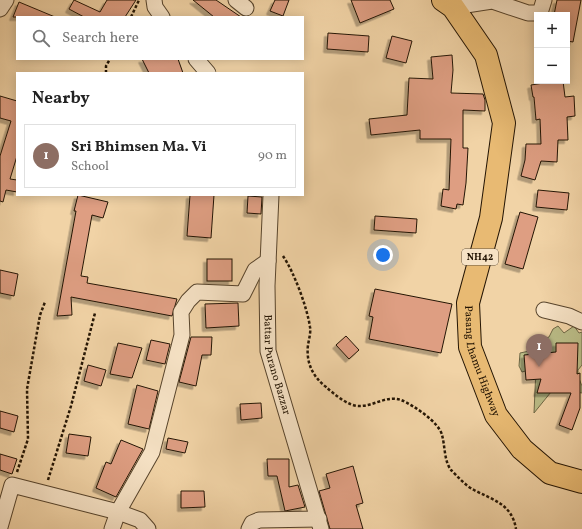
<!DOCTYPE html>
<html lang="en">
<head>
<meta charset="utf-8">
<style>
	body { margin:0; font-family:Vollkorn,serif; background:#f6f6f6; color:#222 }
	.controls { position:absolute; right:12px; top:12px; display:grid; overflow:hidden; border-radius:0px; box-shadow:0 2px 10px #0003 }
	.controls button { width:36px; height:36px; display:grid; place-items:center; padding:0; border:0; border-bottom:1px solid #e0e0e0; background:#fff; color:#222; font:20px sans-serif }
	.you { position:absolute; left:383px; top:255px; width:14px; height:14px; margin:-10px; border:3px solid #fff; border-radius:50%; background:#1a73e8; box-shadow:0 0 0 6px #1a73e833 }
	.badge { display:grid; place-items:center; width:26px; height:26px; border-radius:50%; background:#db2777; color:#fff; font-size:13px; font-weight:700 }
	.pin { position:absolute; translate:-50% -33px; filter:drop-shadow(0 1px 2px #0008) }
	.pin::after { content:''; position:absolute; top:21px; width:14px; height:12px; background:inherit; clip-path:polygon(0 0,100% 0,50% 100%) }
	.list { margin:0; padding:0; list-style:none }
	h2 { display:flex; justify-content:space-between; align-items:center; height:52px; margin:0; padding:0 16px; font-size:17px }
	h2 small { font-size:13px; font-weight:400; color:#767676 }
	.list li { display:grid; grid-template-columns:26px 1fr auto; gap:12px; align-items:center; box-sizing:border-box; height:64px; margin:0 8px 8px; padding:0 8px; border:1px solid #e0e0e0; border-radius:0px }
	.list b { display:block; font-size:15px; white-space:nowrap }
	.list p { margin:0; font-size:13px; white-space:nowrap; color:#767676 }
	.list em { font-size:13px; font-style:normal; color:#767676 }
	.icon { flex:none; width:22px; height:22px; fill:none; stroke:currentColor; stroke-width:2; stroke-linecap:round; stroke-linejoin:round }
	.map { position:relative; flex:none; width:582px; height:529px; overflow:hidden }
	.search { position:absolute; background:#fff; box-shadow:0 2px 10px #0003; left:16px; top:16px; width:288px; height:44px; display:flex; align-items:center; gap:10px; box-sizing:border-box; padding:0 14px; border-radius:0px; color:#767676; font-size:15px }
	.panel { position:absolute; background:#fff; box-shadow:0 2px 10px #0003; left:16px; top:72px; width:288px; height:124px; border-radius:0px }
	.map>svg:first-child { display:block }
	.green { fill:#babc87; stroke:#6f6846 }
	.building { fill:#de9e82; stroke:#241504; filter:url(#shadow) }
	.lines { fill:none; stroke-linecap:round; stroke-linejoin:round }
	.minor-casing { stroke:#57442c; stroke-width:17 }
	.primary-casing { stroke:#241504; stroke-width:24 }
	.path { stroke:#241504; stroke-width:2.5; stroke-dasharray:3 2; stroke-linecap:butt }
	.minor { stroke:#f6e2c5; stroke-width:15 }
	.primary { stroke:#e8ba73; stroke-width:22 }
	.labels { text-anchor:middle; dominant-baseline:central; stroke-width:3; stroke-linejoin:round; paint-order:stroke }
	.shield { fill:#f6e2c5; stroke:#63523e; stroke-width:1 }
	.shield-label { font-size:10px; font-weight:bold; fill:#241504 }
	.street-label { font-size:11px; fill:#241504; stroke:#f6e2c5 }
</style>
</head>
<body>
<div class="map">
<svg width="582" height="529" viewBox="0 0 582 529">
	<defs>
		<filter id="shadow"><feDropShadow dx="-3.5" dy="3.5" stdDeviation="0" flood-color="#0004"/></filter>
	</defs>
	<rect width="100%" height="100%" fill="#f1d3a6"/>
	<filter id="stains"><feTurbulence type="fractalNoise" baseFrequency=".005" numOctaves="4"/><feColorMatrix values="0 0 0 0 .2 0 0 0 0 .09 0 0 0 0 .02 0 0 0 .5 -.17"/></filter>
	<radialGradient id="worn" r=".72"><stop offset=".6" stop-color="#630" stop-opacity="0"/><stop offset="1" stop-color="#630" stop-opacity=".3"/></radialGradient>
	<!-- green -->
	<path class="green" d="M558 326 564 333 574 326 579 333 582 332V365L578 370V376L582 386V393L571 391 551 392 534 413 536 368 522 372 519 366 520 353 539 349 544 344V339L549 337 553 329Z"/>
	<!-- building -->
	<g class="building">
		<path d="M74 0 100 12 107 0H136L125 17H84L69 9Z"/>
		<path d="M193 0H216L241 17H214Z"/>
		<path d="M275 0H289L283 16 270 11Z"/>
		<path d="M351 0H390L394 9 360 23Z"/>
		<path d="M557 0H581L573 42 567 41V15H554Z"/>
		<path d="M19 2 55 17H13Z"/>
		<path d="M328 33 369 36 368 52 327 49Z"/>
		<path d="M392 36 412 41 406 63 386 58Z"/>
		<path d="M452 55 453 70 451 93 483 94 485 100V111L463 110V148H468L466 183 463 205 457 204 456 209 441 206 443 189 449 190 451 139H420V130L371 135 369 119 407 115 409 78 433 79 431 57Z"/>
		<path d="M142 59H178L183 73H149Z"/>
		<path d="M556 81H563L565 97 574 96 575 116 567 117 568 140H558L557 162 541 161 535 180 521 176 525 160 526 144H541L540 119 536 120 534 97H533L531 85Z"/>
		<path d="M0 96 17 101V156L10 179 17 180V192L6 190 3 202 0 201V156L11 121 0 118Z"/>
		<path d="M538 190 569 193 567 210 536 207Z"/>
		<path d="M78 195 108 202 103 218 92 215 81 276 88 277 87 283 177 299 172 316 71 297 72 315 57 316 76 211H74Z"/>
		<path d="M190 195H214L211 238 187 236Z"/>
		<path d="M248 196 262 197 261 214 247 213Z"/>
		<path d="M520 212 538 217 523 269 505 264Z"/>
		<path d="M375 216 417 219 416 233 374 230Z"/>
		<rect x="207" y="259" width="25" height="22"/>
		<path d="M0 270 18 274 14 296 0 293Z"/>
		<path d="M375 289 452 304 441 353 369 339 373 317 369 316Z"/>
		<path d="M238 303 239 326 206 328 205 304Z"/>
		<path d="M346 336 359 350 349 359 336 345Z"/>
		<path d="M191 337H212L211 355H202L196 386 179 382Z"/>
		<path d="M151 340 170 344 165 364 146 360Z"/>
		<path d="M118 343 142 348 132 378 110 374Z"/>
		<path d="M556 343H578L577 374 580 373V408L572 430 559 425 571 393H537L541 379 526 380 524 355 556 352Z"/>
		<path d="M88 365 106 370 101 386 84 381Z"/>
		<path d="M137 385 158 391 149 429 128 424Z"/>
		<path d="M261 403 262 418 241 420 240 404Z"/>
		<path d="M0 411 18 416 14 432 0 428Z"/>
		<path d="M69 434 91 437 88 456 66 453Z"/>
		<path d="M168 438 188 442 185 453 166 449Z"/>
		<path d="M121 440 143 449 116 497 96 488 106 462 111 464Z"/>
		<path d="M0 454 17 459 12 474 0 470Z"/>
		<path d="M267 459H289V487L298 485 305 507 285 511 277 476H268Z"/>
		<path d="M353 466 363 503 356 505 363 529H330L319 491 330 488 326 474Z"/>
		<path d="M181 491H204L205 507 181 508Z"/>
	</g>
	<g class="lines">
		<defs>
			<g id="minor">
				<path d="M154 0 155 7 162 17"/>
				<path d="M236 0 246 8"/>
				<path d="M455 0 453 7 492 1 528 13H540L544 0"/>
				<path d="M0 9 6 0"/>
				<path d="M196 59 208 73"/>
				<path id="s1" d="M271 195 267 286 268 351 321 529"/>
				<path d="M544 310 569 316 582 322"/>
				<path d="M0 527 12 485 118 512 140 520 148 529"/>
				<path d="M112 529 118 512 152 452 182 335 181 312 188 301 197 292 243 294 255 270 268 261"/>
				<path d="M249 529 252 523 259 520 319 519"/>
			</g>
			<g id="primary">
				<path id="s2" d="M443 0 453 7 486 55 504 123 491 218 468 303 470 347 496 415 522 449 550 473 582 482"/>
			</g>
		</defs>
		<!-- minor casing -->
		<use href="#minor" class="minor-casing"/>
		<!-- primary casing -->
		<use href="#primary" class="primary-casing"/>
		<!-- path -->
		<g class="path">
			<path d="M131 17 139 0"/>
			<path d="M106 73V66L110 59"/>
			<path d="M283 256C294 272 307 307 310 327 311 332 309 339 308 345 306 362 312 376 326 387 334 394 349 407 360 406 374 406 387 395 401 400 413 405 439 422 442 435 445 445 444 461 451 470 457 476 466 486 474 490 493 500 512 504 516 529"/>
			<path d="M17 472 28 439 27 389 40 315 45 302"/>
			<path d="M48 480 71 406 95 313"/>
		</g>
		<!-- minor -->
		<use href="#minor" class="minor"/>
		<!-- primary -->
		<use href="#primary" class="primary"/>
	</g>
	<g class="labels">
		<!-- shield labels -->
		<rect class="shield" x="462" y="249" width="36" height="16" rx="3"/>
		<g class="shield-label">
			<text x="480" y="257">NH42</text>
		</g>
		<!-- street labels -->
		<g class="street-label">
			<text stroke="none"><textPath href="#s2" startOffset="385">Pasang Lhamu Highway</textPath></text>
			<text stroke="none"><textPath href="#s1" startOffset="171">Battar Purano Bazzar</textPath></text>
		</g>
	</g>
	<rect width="100%" height="100%" filter="url(#stains)"/>
	<rect width="100%" height="100%" fill="url(#worn)"/>
</svg>
<div class="controls">
<button>+</button>
<button>−</button>
</div>
<div class="you"></div>
<div class="pin badge" style="left:539px;top:367px;background:#8d6e63">1</div>
<div class="search"><svg class="icon" aria-label="search" viewBox="0 0 24 24"><circle cx="10" cy="10" r="6"/><path d="M15 15l6 6"/></svg>Search here</div>
<section class="panel">
<h2>Nearby<small></small></h2>
<ul class="list">
<li><span class="badge" style="background:#8d6e63">1</span><div><b>Sri Bhimsen Ma. Vi</b><p>School</p></div><em>90 m</em></li>
</ul>
</section>
</div>
</body>
</html>
